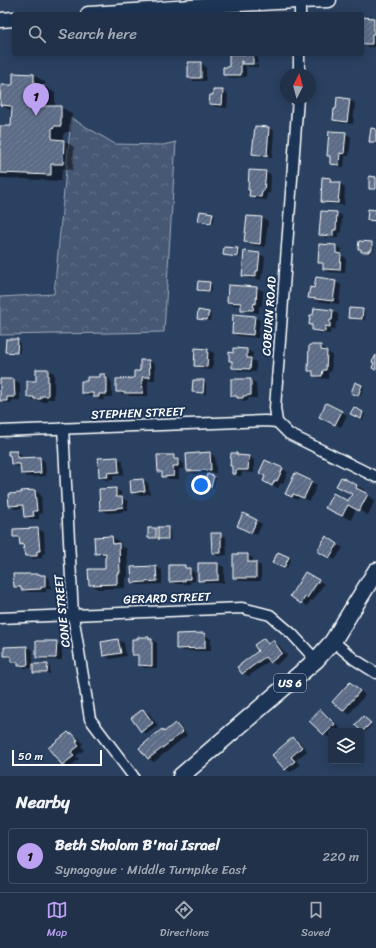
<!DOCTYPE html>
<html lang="en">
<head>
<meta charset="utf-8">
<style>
	body { margin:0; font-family:Sriracha,sans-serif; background:#2d3d53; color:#f1f3f6 }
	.controls { position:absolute; right:12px; bottom:12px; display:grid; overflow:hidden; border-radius:4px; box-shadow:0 2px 10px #0003 }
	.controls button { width:36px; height:36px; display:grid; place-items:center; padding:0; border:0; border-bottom:1px solid #3d4c61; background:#203149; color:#f1f3f6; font:20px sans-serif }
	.compass { position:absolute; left:280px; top:68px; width:36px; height:36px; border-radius:50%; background:#203149; box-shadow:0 2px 10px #0003; rotate:6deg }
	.scale { position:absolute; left:12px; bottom:10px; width:90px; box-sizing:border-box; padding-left:4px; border:2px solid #fff; border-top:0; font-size:11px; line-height:14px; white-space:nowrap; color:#fff; -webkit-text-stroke:3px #1d3557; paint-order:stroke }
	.you { position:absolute; left:201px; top:485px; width:14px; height:14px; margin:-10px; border:3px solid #fff; border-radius:50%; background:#1a73e8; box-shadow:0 0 0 6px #1a73e833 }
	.badge { display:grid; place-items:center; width:26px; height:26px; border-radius:50%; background:#bca0f2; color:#111; font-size:13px; font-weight:700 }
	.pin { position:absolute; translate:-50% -33px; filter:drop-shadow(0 1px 2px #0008) }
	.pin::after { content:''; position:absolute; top:21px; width:14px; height:12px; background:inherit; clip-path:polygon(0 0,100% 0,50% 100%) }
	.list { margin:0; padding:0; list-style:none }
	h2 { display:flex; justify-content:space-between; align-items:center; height:52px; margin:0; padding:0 16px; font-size:17px }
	h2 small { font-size:13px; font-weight:400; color:#a2a9b4 }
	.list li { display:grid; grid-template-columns:26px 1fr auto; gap:12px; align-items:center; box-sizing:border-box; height:56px; margin:0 8px 8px; padding:0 8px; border:1px solid #3d4c61; border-radius:4px }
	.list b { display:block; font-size:15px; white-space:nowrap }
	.list p { margin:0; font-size:13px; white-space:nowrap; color:#a2a9b4 }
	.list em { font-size:13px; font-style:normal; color:#a2a9b4 }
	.icon { flex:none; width:22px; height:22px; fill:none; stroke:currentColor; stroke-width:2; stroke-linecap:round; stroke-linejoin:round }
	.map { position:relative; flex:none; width:376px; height:776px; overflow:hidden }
	.search { position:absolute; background:#203149; box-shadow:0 2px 10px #0003; left:12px; right:12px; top:12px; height:44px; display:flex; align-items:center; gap:10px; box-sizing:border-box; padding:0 14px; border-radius:4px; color:#a2a9b4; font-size:15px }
	.sheet { height:116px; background:#203149 }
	nav { display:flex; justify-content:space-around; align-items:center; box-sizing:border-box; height:56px; border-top:1px solid #3d4c61; background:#203149; font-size:11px; color:#a2a9b4 }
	nav a { display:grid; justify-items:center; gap:2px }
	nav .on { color:#bca0f2 }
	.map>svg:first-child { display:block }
	.forest { fill:url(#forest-crowns); stroke:#a2acba }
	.shadow { fill:#0007; fill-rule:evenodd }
	.building { fill:url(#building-hatch); stroke:#fff }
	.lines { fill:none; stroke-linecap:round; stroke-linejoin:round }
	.street-casing { stroke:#fff; stroke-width:13 }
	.secondary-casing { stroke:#fff; stroke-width:17 }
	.primary-casing { stroke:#fff; stroke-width:19 }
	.street { stroke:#1d3557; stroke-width:10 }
	.secondary { stroke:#1d3557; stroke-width:14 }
	.primary { stroke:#1d3557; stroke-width:16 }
	.labels { text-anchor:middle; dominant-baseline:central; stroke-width:4; stroke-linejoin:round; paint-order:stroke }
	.shield { fill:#1d3557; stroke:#bbc2cd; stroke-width:1 }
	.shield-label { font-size:11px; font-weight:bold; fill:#fff }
	.street-label { font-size:12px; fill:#fff; stroke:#1d3557 }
</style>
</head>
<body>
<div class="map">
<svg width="376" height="776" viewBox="0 0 376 776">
	<defs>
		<pattern id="forest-crowns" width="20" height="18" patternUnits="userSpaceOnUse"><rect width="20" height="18" fill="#465975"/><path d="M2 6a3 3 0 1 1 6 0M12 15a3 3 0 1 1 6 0" fill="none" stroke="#62728a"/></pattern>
		<pattern id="building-hatch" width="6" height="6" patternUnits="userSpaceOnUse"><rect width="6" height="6" fill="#5b6c86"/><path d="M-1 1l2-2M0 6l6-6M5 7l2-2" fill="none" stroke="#748298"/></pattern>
	</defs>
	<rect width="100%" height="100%" fill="#2a4161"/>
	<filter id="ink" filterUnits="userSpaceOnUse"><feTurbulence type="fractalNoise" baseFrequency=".025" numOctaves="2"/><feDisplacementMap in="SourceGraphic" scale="8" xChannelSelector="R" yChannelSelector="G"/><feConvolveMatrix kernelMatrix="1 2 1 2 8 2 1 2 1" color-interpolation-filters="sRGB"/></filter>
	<g filter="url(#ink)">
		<!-- forest -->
		<path class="forest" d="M71 118 115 144 163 145 176 142 164 332 0 335V297L54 294Z"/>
		<!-- shadow -->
		<g class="shadow">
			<path d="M363 18 374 19 376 20V47H368L363 44Z"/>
			<path d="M230 54H251L258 58V67H249L246 65V77L230 78 224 74 230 68ZM245 63H258V65H247Z"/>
			<path d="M201 63 206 67V81H194L189 78Z"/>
			<path d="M34 75 45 82V87L55 93V107H61L72 114 71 132H66L63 135V140L74 147 73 170 63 169 62 171 61 181 2 178H0V127H12V111L1 105 12 86Z"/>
			<path d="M222 91 228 94 227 108 216 107 210 104 214 96Z"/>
			<path d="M350 100 355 103 353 124 340 123 334 120Z"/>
			<path d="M269 128 274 131 272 158 259 157 253 154Z"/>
			<path d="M345 133 351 137 349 156H345L344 167 336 166 331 163V157L328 155Z"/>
			<path d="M266 171 271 175 270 194 267 193V200L256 199 251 196V190Z"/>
			<path d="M330 179 336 182V183H339L345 187 344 205 328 204 322 201Z"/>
			<path d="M337 213 342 216 341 233 338 232V238H326L320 234Z"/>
			<path d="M212 214 215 216 213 224 202 222Z"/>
			<path d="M248 217 262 218 268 221 265 247 251 245 245 242Z"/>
			<path d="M372 243 374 245V251L371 250V253H364L359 249Z"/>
			<path d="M320 245 336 246 342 249 341 255 346 258 345 273 329 272 324 269V265L320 262Z"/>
			<path d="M238 249 240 251V257L227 256 224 254Z"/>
			<path d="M259 254 265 257 263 273H262L261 280 249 278 243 275Z"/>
			<path d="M330 279 341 285 339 304 315 301 309 298 315 289Z"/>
			<path d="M209 283 212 285 211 292 200 291 198 290Z"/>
			<path d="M229 286 257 288 263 291 262 306H259V313L247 312 242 309V305H234L228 302Z"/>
			<path d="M363 310 365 312V320L352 319 349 317Z"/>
			<path d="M333 311 338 314V322H336L335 329H331L330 334 318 333 313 329V326L310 324Z"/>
			<path d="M208 313 211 315 210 321 200 319 198 318Z"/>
			<path d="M254 317 260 320 258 338 238 336 233 332Z"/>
			<path d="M17 340 20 342V353H9L6 352Z"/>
			<path d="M321 346 326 350V351L332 355 331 372H328V379L319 378 314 375V373L309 370Z"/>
			<path d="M234 349 247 350 253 353 252 360 256 362V372L239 371 233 368V362L230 360 234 354Z"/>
			<path d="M208 350 214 353 212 370 201 369 195 366Z"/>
			<path d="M141 361H149L155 364V380H148V396H130L127 394 123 395 117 391 135 379 141 372Z"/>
			<path d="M37 370H48L54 373V399H47V402H41L37 400H34L28 396 37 382Z"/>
			<path d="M105 375 110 379 111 382 112 383V397H104V400H100L94 396H87L82 393Z"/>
			<path d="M0 380H14L20 383V400H12V403H6L0 400Z"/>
			<path d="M251 380 256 383 257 398H248V401H243L232 395Z"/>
			<path d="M204 381 206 383V394L195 393 193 391Z"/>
			<path d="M356 384 364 387 361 396 355 394Z"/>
			<path d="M354 409 365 414 363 420 352 414Z"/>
			<path d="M341 412 347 415 341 427 326 420Z"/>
			<path d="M17 452 22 455 23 459 40 458 45 462 46 476 27 477 22 474 21 467H17L12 463 11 456 9 455Z"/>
			<path d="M210 453 215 457 216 473 194 474 188 471Z"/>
			<path d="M236 454 240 456H249L254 460V473L242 472 241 476H238L233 473V467L231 466Z"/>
			<path d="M174 456 179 459V461L183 463V469H179V479H169L163 476V474L159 472Z"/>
			<path d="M118 458 123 461 124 475 113 476V480H106L100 477Z"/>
			<path d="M265 461 288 472 283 484 281 483 278 488 270 484 266 476Z"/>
			<path d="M208 475 216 478 214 488 205 485Z"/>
			<path d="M143 480 148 483 150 494 138 495 132 492Z"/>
			<path d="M311 482 317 485 310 501 299 496 298 500 286 494Z"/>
			<path d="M357 486 365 490 364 493 375 500 368 515 356 509 351 520 335 512 349 502Z"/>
			<path d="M116 489 121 492V498L128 501V510H123L122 512 107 513 101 509Z"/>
			<path d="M35 491 41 495 42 513 39 514V519H30L25 516 24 508 15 509 10 505 22 494V492Z"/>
			<path d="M256 521 262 524 257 535 244 529Z"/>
			<path d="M168 528 170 530 171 540 152 539 149 538 156 529 159 531Z"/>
			<path d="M38 529 44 532 45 553 42 554V558L33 559 27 556 25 546 21 544 20 540 14 537Z"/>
			<path d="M220 534 226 537 227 555 218 556 213 552Z"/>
			<path d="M112 537 120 542 121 546 127 549 128 577 125 578V588L98 589 90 585 106 570V558L96 553Z"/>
			<path d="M326 538 343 548 335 560 318 551Z"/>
			<path d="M278 553 291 559 287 568 276 564Z"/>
			<path d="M247 555 253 558V563H256L261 566V581H240L234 578Z"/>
			<path d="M199 564H218L224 567V583H205L199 580Z"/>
			<path d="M185 566 195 573V581L190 582V584H176L170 581Z"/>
			<path d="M156 567 162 570V584L139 585 133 582 132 568Z"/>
			<path d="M306 573 324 584 313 601 311 600 307 606 291 596Z"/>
			<path d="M14 575H40L45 576 50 579 51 589H46V592H27L23 590H20L15 587Z"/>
			<path d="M204 634 211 639V651H183L177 648Z"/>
			<path d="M148 638 157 643V668H145L139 665 138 657 133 654Z"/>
			<path d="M264 639 270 644 273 641 279 645 287 656 276 665 269 661 249 676 243 673 259 652Z"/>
			<path d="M118 640 124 643 126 656 110 659 104 655Z"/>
			<path d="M56 642 62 646V660H42L37 657Z"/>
			<path d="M27 647 33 650V665H47L50 666V674H36L34 672V668H25L12 661 11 659 5 655Z"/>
			<path d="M351 683 356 687 365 695 349 714 343 710Z"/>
			<path d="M143 710 149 713 158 726 147 734 142 731Z"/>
			<path d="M320 711 326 714 340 728 337 731H331V738L325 735 311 721Z"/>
			<path d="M365 719 372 725 365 732 356 725Z"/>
			<path d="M175 724 181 727 187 735 154 762 149 759 140 748 162 730 165 732Z"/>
			<path d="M68 733 71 735 72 734 78 737 83 744 81 746 84 750 76 756 79 759 69 768 63 764 50 748Z"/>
			<path d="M293 738 299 741 307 751 296 760 300 765 291 772 285 769Z"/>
			<path d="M361 743 365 746 361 752Z"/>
		</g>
		<!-- building -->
		<g class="building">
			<path d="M362 17 374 18V34H372V44H362Z"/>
			<path d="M229 54H253V64H242V61H241V75H223V67H229Z"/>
			<rect x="188" y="62" width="13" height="16"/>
			<path d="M13 73 34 74V85L35 86H44V106H61V126H55L52 129V138L53 139 64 140 63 164H51V175L0 173V126H11L12 107 11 106 0 105 1 85H12L13 84Z"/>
			<path d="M213 90H223L222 105 209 104 210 95H213Z"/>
			<path d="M337 97 350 99 347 122 333 120 334 109H336Z"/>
			<path d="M255 126 269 127 267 156 252 154Z"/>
			<path d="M371 128 376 129V142H369Z"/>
			<path d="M329 131 346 132 344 154 340 153 339 165 330 164V156H327Z"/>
			<path d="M249 170 266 171 264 191H262L261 197 249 196 250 190H248Z"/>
			<path d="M369 176 376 177V189H369Z"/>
			<path d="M322 177 331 178 330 182H340L338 203 321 202Z"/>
			<path d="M368 209 376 210V221L367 220Z"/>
			<path d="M200 211 213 213 211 223 198 221Z"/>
			<path d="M321 211 337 212 336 230H333V236L319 235Z"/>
			<path d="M247 216 262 217 260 244 244 242Z"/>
			<path d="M359 241 372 242V250H369V252H361V249H358Z"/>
			<path d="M319 244 336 245V253L341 254 340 270 323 269V263H318Z"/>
			<path d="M224 247 238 248 237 257 223 255Z"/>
			<path d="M244 251 260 253 258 271H256V277L242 276Z"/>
			<path d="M316 277 330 279V280L336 281 333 301 308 298 310 287 314 288Z"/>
			<path d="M198 281 210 282 209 291 197 290Z"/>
			<path d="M228 285 257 287 256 304 254 303 253 310H241V303L227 302Z"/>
			<path d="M314 308 333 310 332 320H330V327L325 326V332L312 330V325H309L310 315H313Z"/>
			<path d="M349 308 363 309 362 319 348 318Z"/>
			<path d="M198 310 209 312 207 320 197 319Z"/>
			<path d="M233 314 255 316 253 335 232 333Z"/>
			<path d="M6 339H18L17 353 5 352Z"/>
			<path d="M309 345H321V350L327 351 326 370H323L322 376H313V371H308Z"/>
			<path d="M195 348 208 349 207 367 194 366Z"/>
			<path d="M233 348 247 349V358H251L250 369 232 368V361H229V352L233 353Z"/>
			<path d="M376 355V370L372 368 374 363 372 362Z"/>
			<path d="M140 360H149L150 377H142L143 393H124L122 392H116V379L134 378V371H140Z"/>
			<path d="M36 369H48V396H41V399H34V397H27V381H36Z"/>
			<path d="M100 374H105V378H107V394H99V397H93V393H81V381H87V377H100Z"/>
			<path d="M0 379H14L15 397H7V401H0Z"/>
			<path d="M231 379H251V395L243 396V398H237V396H231Z"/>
			<path d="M193 380H204L203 393 192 392Z"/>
			<path d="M355 382 362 385 358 396 351 393Z"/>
			<path d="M326 403 342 411 335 425 319 417Z"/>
			<path d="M354 407 363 412 361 419 350 414Z"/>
			<path d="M8 451H17V458L40 457 41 473 21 474 20 464H11L10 455H8Z"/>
			<path d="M210 452 211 470 187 471 186 454Z"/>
			<path d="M231 453H237V455L249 456 248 470H236V474H232V466H230Z"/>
			<path d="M157 455H174V459H178V466H173L174 476 162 477V472H158Z"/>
			<path d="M118 457 119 472 107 473 108 477H99L98 458Z"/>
			<path d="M265 460 283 468 277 481 275 480 272 486 263 481 265 476 259 473Z"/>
			<path d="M295 473 312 481 304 498 293 494 292 497 285 494Z"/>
			<path d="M207 474 214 476 211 487 204 485Z"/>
			<path d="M341 477 357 485 356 488 368 494 359 511 348 505 342 516 325 508 333 493 348 501 352 494 336 486Z"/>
			<path d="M143 479 145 491 131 493 130 480Z"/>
			<path d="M116 488V497H122L123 507 117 508 116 509 100 510 99 489Z"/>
			<path d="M35 490 37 511H33L34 516 24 517 23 505 9 506 8 494 21 493V491Z"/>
			<path d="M243 513 257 520 251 533 237 526Z"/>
			<rect x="158" y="527" width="10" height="12"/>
			<path d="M38 528 40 551H37V556H26L25 552H24L23 544 20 545 19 537H13V529Z"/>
			<rect x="148" y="528" width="8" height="10"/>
			<path d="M211 533H221V553H212Z"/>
			<path d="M112 536 113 544 119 543 120 573H117V584L89 585 88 569H105V557H106V553L95 554 94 537Z"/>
			<path d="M326 536 338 544 329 558 317 551Z"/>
			<path d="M278 552 289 557 284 568 272 563Z"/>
			<path d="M233 554H248V562H256V578H233Z"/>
			<path d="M198 563H218V580L198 581Z"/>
			<path d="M169 565H185V568H190V579H185V581L169 582Z"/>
			<path d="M156 566 157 581 132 583 131 567Z"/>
			<path d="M305 572 319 580 307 598 305 597 301 604 290 596Z"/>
			<path d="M13 574H40V575H45V587H41V589L21 590V587H14Z"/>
			<path d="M204 633 205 635V648L176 649V634Z"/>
			<path d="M138 637H149V639H152V666L138 665V655H132V639H138Z"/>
			<path d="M264 638 268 644 273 640 282 653 270 663 265 657 242 674 237 667 258 651 254 645Z"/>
			<path d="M118 639 121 653 103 656 101 642Z"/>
			<path d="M36 641H57L56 658H36Z"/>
			<path d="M27 646 28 665 18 666V662H11V656H4V647Z"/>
			<path d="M33 664H48L47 673H33Z"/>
			<path d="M350 682 360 691 343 711 332 702Z"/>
			<path d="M143 709 153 723 141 732 131 718Z"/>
			<path d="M320 709 335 724 324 735 309 721Z"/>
			<path d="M363 716 371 723 362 732 355 725Z"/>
			<path d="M175 723 183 732 148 759 139 748 162 729 164 732Z"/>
			<path d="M68 732 70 734 72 733 78 740 76 742 79 746 71 752 74 756 62 765 48 748Z"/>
			<path d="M293 737 302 747 291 757 295 761 285 770 272 755Z"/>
		</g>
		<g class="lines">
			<defs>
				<g id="street">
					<path d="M300 14V1"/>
					<path d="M299 74V54"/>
					<path d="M298 98 275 408 277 422 289 434 376 477"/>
					<path d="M63 428 73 615 90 719 133 776"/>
					<path d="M0 431 265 421 277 422"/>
					<path d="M0 618 242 608 270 615 292 634 316 660"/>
					<path d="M333 641 354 659 376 673"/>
				</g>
				<g id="secondary">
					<path d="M88 14C168 9 249 2 329 0"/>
					<path d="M0 20 14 19"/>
				</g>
				<path id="primary" d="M181 776 316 660 333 641 376 571"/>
			</defs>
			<!-- street casing -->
			<use href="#street" class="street-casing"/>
			<!-- secondary casing -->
			<use href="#secondary" class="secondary-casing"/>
			<!-- primary casing -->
			<use href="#primary" class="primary-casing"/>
			<!-- street -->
			<use href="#street" class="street"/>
			<!-- secondary -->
			<use href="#secondary" class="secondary"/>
			<!-- primary -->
			<use href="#primary" class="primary"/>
		</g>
	</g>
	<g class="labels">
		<!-- shield labels -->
		<rect class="shield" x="274" y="674" width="32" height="18" rx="3"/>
		<g class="shield-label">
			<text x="290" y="683">US 6</text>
		</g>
		<!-- street labels -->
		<g class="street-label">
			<text transform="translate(269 316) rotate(-86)">COBURN ROAD</text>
			<text transform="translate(138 413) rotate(-2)">STEPHEN STREET</text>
			<text transform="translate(167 598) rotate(-2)">GERARD STREET</text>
			<text transform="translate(62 611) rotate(-96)">CONE STREET</text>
		</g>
	</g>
</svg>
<div class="controls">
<button><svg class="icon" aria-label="layers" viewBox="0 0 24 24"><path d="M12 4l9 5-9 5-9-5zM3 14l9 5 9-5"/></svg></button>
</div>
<svg class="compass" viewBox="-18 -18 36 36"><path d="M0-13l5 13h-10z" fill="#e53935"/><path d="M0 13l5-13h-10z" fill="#a2a9b4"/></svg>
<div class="scale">50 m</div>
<div class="you"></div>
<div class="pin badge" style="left:36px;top:116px">1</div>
<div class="search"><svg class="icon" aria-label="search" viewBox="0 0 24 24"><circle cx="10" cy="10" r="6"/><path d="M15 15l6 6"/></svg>Search here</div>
</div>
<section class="sheet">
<h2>Nearby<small></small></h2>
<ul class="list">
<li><span class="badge">1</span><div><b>Beth Sholom B'nai Israel</b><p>Synagogue · Middle Turnpike East</p></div><em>220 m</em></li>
</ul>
</section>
<nav>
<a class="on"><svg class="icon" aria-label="map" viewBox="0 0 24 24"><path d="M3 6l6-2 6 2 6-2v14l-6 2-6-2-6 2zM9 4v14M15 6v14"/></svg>Map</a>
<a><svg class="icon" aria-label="directions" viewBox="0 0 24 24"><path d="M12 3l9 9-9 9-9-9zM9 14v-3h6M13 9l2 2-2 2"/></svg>Directions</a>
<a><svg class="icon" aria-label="saved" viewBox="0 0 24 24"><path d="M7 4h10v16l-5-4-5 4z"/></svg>Saved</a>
</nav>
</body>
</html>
